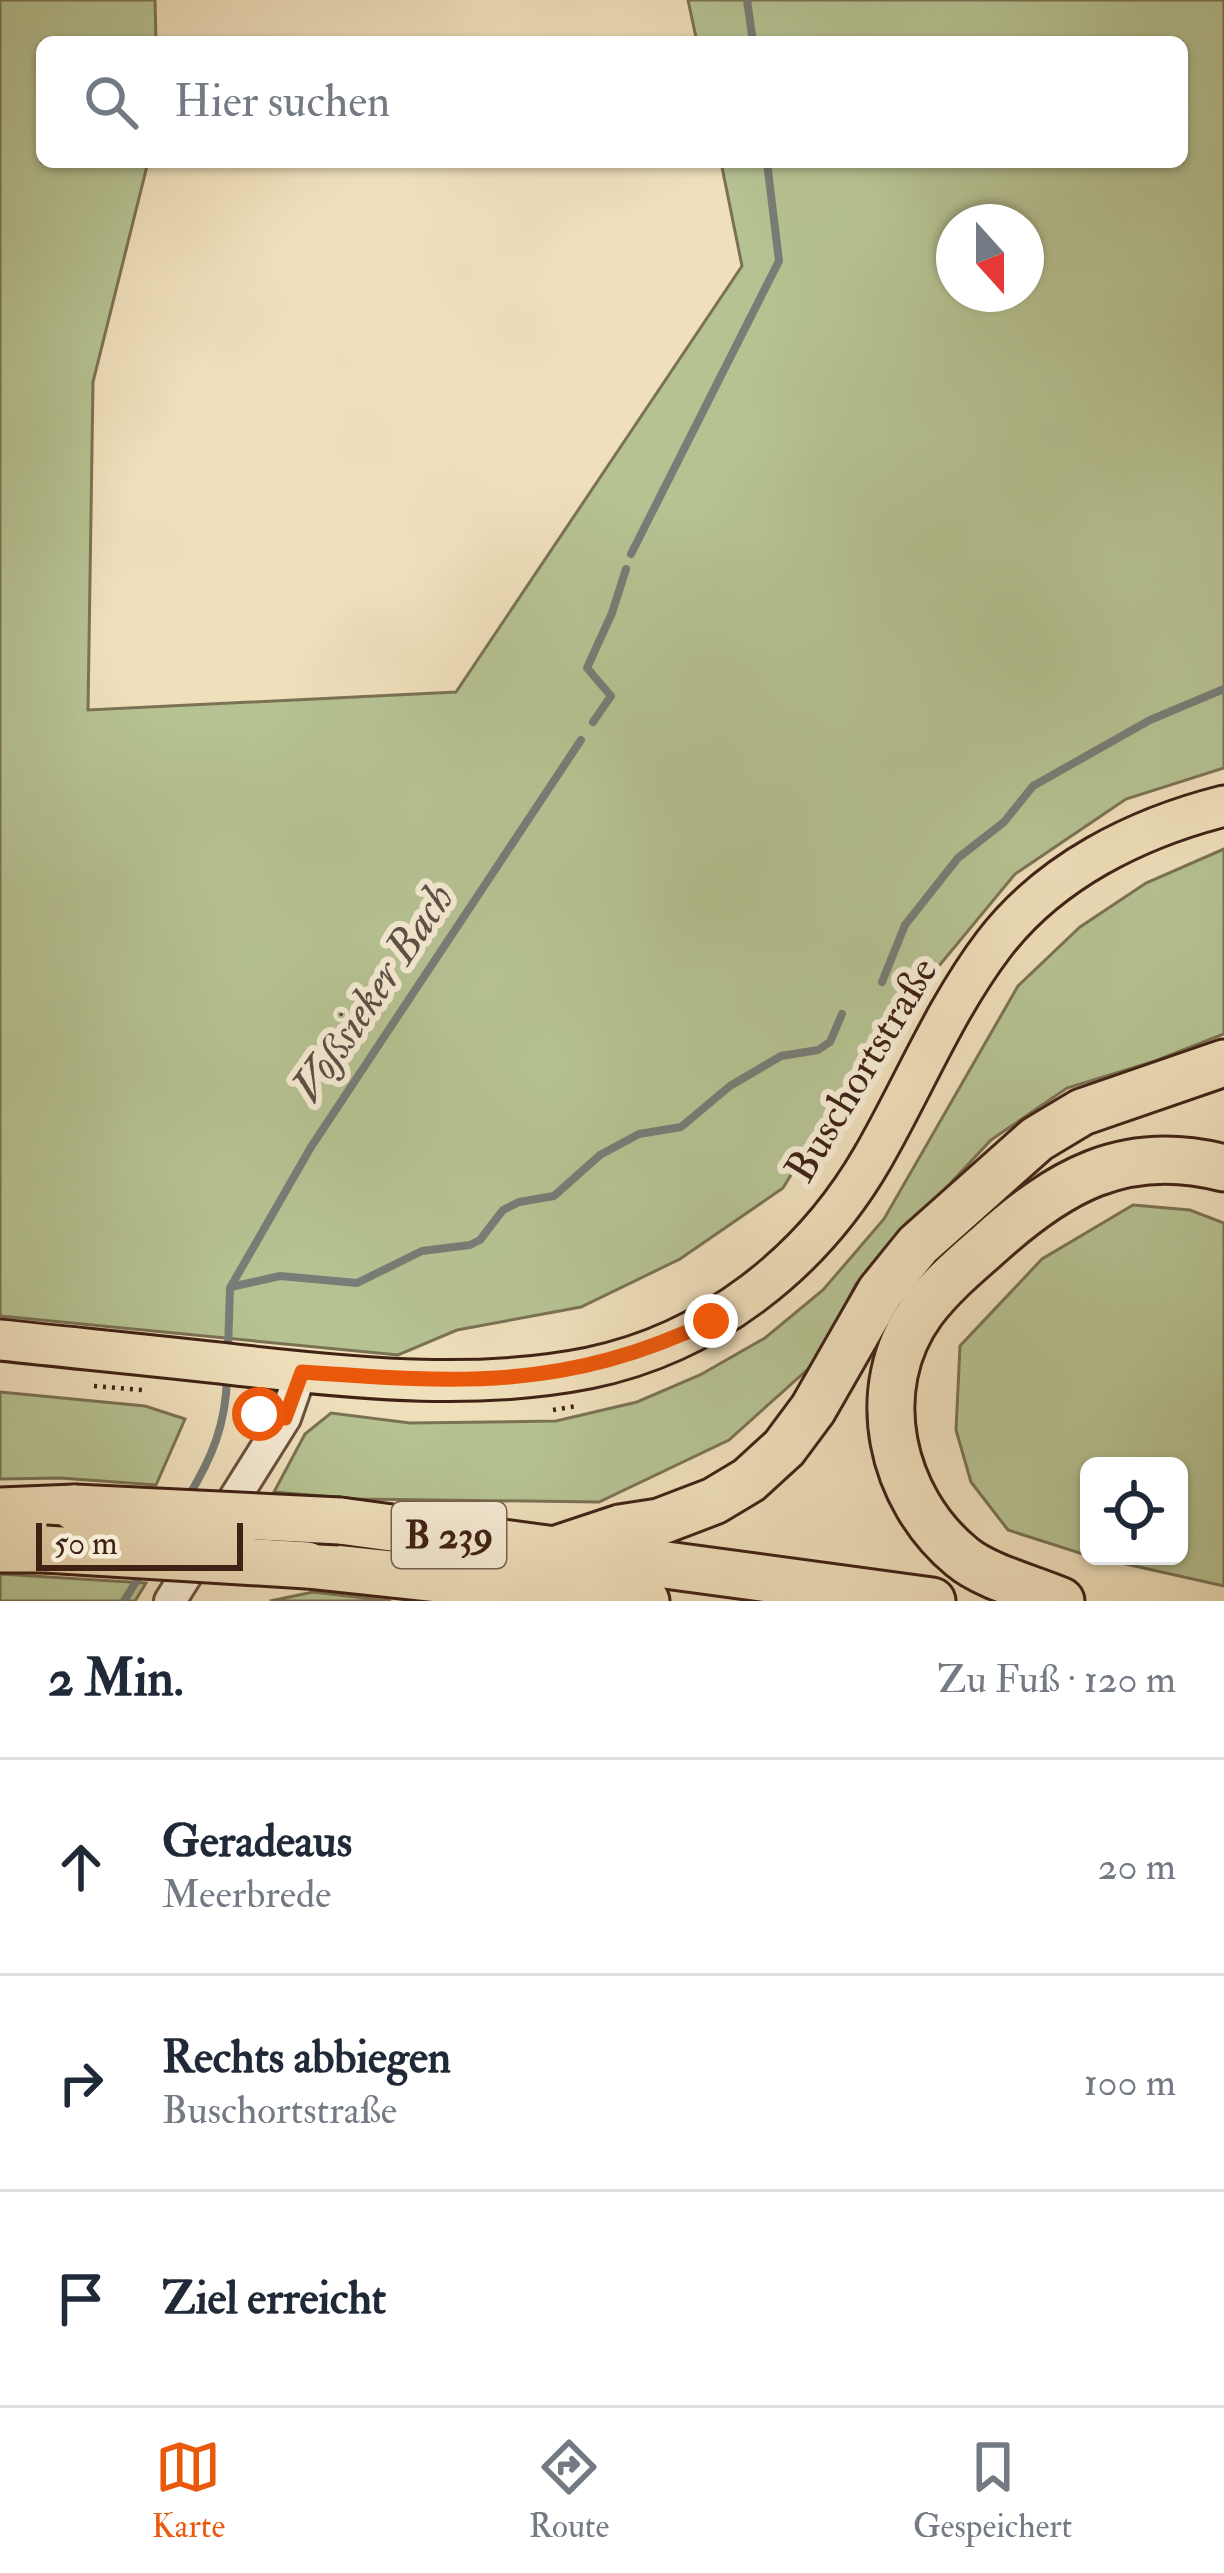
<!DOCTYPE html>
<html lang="de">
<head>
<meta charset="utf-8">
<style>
	body { margin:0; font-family:"IM FELL Double Pica",serif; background:#f6f6f7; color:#1f2937 }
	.controls { position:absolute; right:36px; bottom:36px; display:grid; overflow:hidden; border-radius:18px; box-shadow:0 3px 9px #0004 }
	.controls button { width:108px; height:108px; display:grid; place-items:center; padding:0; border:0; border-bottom:3px solid #e0e1e3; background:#fff; color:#1f2937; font:60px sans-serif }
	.compass { position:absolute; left:936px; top:204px; width:108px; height:108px; border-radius:50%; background:#fff; box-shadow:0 3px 9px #0004; rotate:159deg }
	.scale { position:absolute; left:36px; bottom:30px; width:207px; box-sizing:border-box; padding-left:12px; border:6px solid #402215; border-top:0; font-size:33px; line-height:42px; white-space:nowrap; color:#402215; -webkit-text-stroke:9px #f5ead3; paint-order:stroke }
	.stop { position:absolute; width:36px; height:36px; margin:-27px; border:9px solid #ea580c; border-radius:50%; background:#fff }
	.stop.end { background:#ea580c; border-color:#fff; box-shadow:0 3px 12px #0008 }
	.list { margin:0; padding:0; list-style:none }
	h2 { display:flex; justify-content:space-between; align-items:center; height:156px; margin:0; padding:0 48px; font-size:51px }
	h2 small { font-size:39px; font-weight:400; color:#747a83 }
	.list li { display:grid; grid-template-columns:78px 1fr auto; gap:36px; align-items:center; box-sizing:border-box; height:216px; padding:0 48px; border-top:3px solid #e0e1e3 }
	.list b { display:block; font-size:45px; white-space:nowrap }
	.list p { margin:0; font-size:39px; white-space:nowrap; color:#747a83 }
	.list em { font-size:39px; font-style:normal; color:#747a83 }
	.icon { flex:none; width:66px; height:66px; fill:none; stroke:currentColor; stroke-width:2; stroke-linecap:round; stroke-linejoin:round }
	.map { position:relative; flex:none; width:1224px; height:1601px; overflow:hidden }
	.search { position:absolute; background:#fff; box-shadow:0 3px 9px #0004; left:36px; right:36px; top:36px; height:132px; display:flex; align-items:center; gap:30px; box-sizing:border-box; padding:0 42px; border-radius:18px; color:#747a83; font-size:45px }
	.sheet { height:804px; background:#fff }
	nav { display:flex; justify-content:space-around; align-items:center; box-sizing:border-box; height:168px; border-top:3px solid #e0e1e3; background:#fff; font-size:33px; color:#747a83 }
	nav a { display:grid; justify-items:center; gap:6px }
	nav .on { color:#ea580c }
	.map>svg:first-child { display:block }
	.green { fill:#b6c292; stroke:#7b7254; stroke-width:3; fill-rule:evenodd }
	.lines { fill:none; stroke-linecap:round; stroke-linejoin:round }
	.stream { stroke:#787d77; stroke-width:8 }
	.minor-casing { stroke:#6c513e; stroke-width:36 }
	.major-casing { stroke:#402215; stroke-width:45 }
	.highway-casing { stroke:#402215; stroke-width:51 }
	.path { stroke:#402215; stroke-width:4.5; stroke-dasharray:3 6; stroke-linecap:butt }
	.minor { stroke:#f5ead3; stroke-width:30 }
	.major { stroke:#efdfbb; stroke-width:39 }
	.highway { stroke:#efdfbb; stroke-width:45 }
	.highway-bridge-casing { stroke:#402215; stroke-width:51; stroke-linecap:butt }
	.highway-bridge { stroke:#efdfbb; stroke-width:45 }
	.route { stroke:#ea580c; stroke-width:15 }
	.labels { text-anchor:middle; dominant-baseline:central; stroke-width:12; stroke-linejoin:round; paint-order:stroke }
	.shield { fill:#f5ead3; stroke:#765e4e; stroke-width:3 }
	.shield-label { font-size:39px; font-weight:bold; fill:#402215 }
	.street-label { font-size:42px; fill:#402215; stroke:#f5ead3 }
	.water-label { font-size:45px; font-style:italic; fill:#5c5046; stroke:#f5ead3 }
</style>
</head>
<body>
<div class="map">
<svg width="1224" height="1601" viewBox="0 0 1224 1601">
	<rect width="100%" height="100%" fill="#efdfbb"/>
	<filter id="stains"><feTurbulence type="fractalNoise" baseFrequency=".00167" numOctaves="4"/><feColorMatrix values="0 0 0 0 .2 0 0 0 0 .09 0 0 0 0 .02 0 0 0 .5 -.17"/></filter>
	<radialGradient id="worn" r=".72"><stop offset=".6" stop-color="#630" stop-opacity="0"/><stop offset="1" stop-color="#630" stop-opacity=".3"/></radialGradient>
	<!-- green -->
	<g class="green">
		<path d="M0 0H155L156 42H42V162H148L93 382 88 710 456 692 742 266 721 162H1182V42H697L688 0H1224V768L1126 799 1015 874 861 1060 783 1188 680 1259 581 1307 457 1330 398 1355 0 1316ZM1026 222V294H954V222Z"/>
		<path d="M1224 849V1034L1155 1061 1067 1088 991 1140 856 1284 818 1360 729 1440 599 1502 357 1499 274 1492 305 1434 331 1413 410 1423 556 1421 637 1402 700 1375 765 1338 823 1290 884 1219 1018 986 1080 927 1146 883Z"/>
		<path d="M1133 1205 1190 1210 1224 1223V1586L1090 1556H1179V1466H1089V1556L1008 1530 971 1482 956 1430 960 1346 1042 1259Z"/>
		<path d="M0 1392 145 1406 185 1419 156 1485 60 1478 0 1479Z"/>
		<path d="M0 1574 146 1583 135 1601H0Z"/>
		<path d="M313 1592 391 1601H270Z"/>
	</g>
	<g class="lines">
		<!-- stream -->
		<g class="stream">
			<path d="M747 0 753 42"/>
			<path d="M631 554 779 261 767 162"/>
			<path d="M593 722 611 696 587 668 612 613 626 569"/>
			<path d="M882 982 905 925 958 858 1004 822 1033 786 1150 720 1224 689"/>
			<path d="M231 1287 280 1276 357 1283 422 1251 470 1245 480 1240 503 1210 519 1202 554 1196 600 1155 639 1134 681 1127 730 1086 781 1056 818 1050 830 1042 842 1014"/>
			<path d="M228 1350 230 1288 311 1147 581 740"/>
			<path d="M188 1497C212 1458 226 1424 227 1377"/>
			<path d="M124 1601 142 1572"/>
		</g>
		<defs>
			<path id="minor" d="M170 1601 285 1418 301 1372"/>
			<path id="major" d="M0 1340C84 1349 169 1357 254 1367 364 1379 479 1390 589 1368 710 1343 812 1263 873 1157 914 1086 944 1010 994 944 1050 871 1137 828 1224 806"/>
			<g id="highway">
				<path d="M0 1511 75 1508"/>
				<path d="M340 1521 932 1601"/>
				<path d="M0 1549H45"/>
				<path d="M557 1549 620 1528 659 1522 714 1501 749 1480 784 1448 813 1409 880 1292 918 1245 1037 1139 1082 1112 1224 1063"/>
				<path d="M307 1565 646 1601"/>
				<path d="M1061 1601C1033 1589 984 1576 962 1557 891 1499 865 1389 922 1311 940 1287 963 1267 986 1247 1057 1182 1124 1142 1224 1168"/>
			</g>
		</defs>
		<!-- minor casing -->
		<use href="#minor" class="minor-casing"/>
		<!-- major casing -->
		<use href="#major" class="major-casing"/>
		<!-- highway casing -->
		<use href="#highway" class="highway-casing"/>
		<!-- path -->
		<g class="path">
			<path d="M94 1386 143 1390"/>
			<path d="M553 1410 577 1406"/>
		</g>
		<!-- minor -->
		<use href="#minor" class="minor"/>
		<!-- major -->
		<use href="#major" class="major"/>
		<!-- highway -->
		<use href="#highway" class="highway"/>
		<defs>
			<g id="highway-bridge">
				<path d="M75 1508 340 1521"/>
				<path d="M45 1549 307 1565"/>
			</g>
		</defs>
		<!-- highway-bridge casing -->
		<use href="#highway-bridge" class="highway-bridge-casing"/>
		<!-- highway-bridge -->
		<use href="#highway-bridge" class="highway-bridge"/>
	</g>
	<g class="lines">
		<!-- route -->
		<path class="route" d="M259 1414 285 1418 302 1372C459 1383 565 1391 711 1321"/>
	</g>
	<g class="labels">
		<!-- shield labels -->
		<rect class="shield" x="392" y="1502" width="114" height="66" rx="9"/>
		<g class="shield-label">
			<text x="449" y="1535">B 239</text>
		</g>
		<!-- street labels -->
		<g class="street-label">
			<text transform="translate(862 1070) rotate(-59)">Buschortstraße</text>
		</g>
		<!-- water labels -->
		<g class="water-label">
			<text transform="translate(373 993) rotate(-56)">Voßsieker Bach</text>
		</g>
	</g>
	<rect width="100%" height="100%" filter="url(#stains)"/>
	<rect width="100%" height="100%" fill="url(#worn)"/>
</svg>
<div class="controls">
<button><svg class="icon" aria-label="locate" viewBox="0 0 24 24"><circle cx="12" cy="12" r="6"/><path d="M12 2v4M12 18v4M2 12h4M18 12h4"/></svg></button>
</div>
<svg class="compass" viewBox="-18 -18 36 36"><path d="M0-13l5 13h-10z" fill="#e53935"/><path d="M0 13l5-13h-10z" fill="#747a83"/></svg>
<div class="scale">50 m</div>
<div class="stop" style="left:259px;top:1414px"></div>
<div class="stop end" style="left:711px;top:1321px"></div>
<div class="search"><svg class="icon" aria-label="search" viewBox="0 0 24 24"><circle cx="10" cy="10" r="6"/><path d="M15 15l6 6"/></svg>Hier suchen</div>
</div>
<section class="sheet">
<h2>2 Min.<small>Zu Fuß · 120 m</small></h2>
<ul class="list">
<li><svg class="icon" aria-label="ahead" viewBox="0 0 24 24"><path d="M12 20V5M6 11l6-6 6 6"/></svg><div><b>Geradeaus</b><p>Meerbrede</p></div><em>20 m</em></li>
<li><svg class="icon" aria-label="right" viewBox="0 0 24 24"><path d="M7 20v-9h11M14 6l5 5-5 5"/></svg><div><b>Rechts abbiegen</b><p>Buschortstraße</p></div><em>100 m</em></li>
<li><svg class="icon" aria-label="arrive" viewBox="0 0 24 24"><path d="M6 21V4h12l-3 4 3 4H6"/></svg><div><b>Ziel erreicht</b></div></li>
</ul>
</section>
<nav>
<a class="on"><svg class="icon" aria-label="map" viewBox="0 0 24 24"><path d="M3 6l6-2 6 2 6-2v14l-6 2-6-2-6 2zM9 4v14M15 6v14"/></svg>Karte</a>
<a><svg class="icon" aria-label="directions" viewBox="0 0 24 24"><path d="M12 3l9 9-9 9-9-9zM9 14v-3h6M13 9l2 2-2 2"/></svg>Route</a>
<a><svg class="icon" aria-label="saved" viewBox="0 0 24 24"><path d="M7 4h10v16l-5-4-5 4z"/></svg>Gespeichert</a>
</nav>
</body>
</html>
